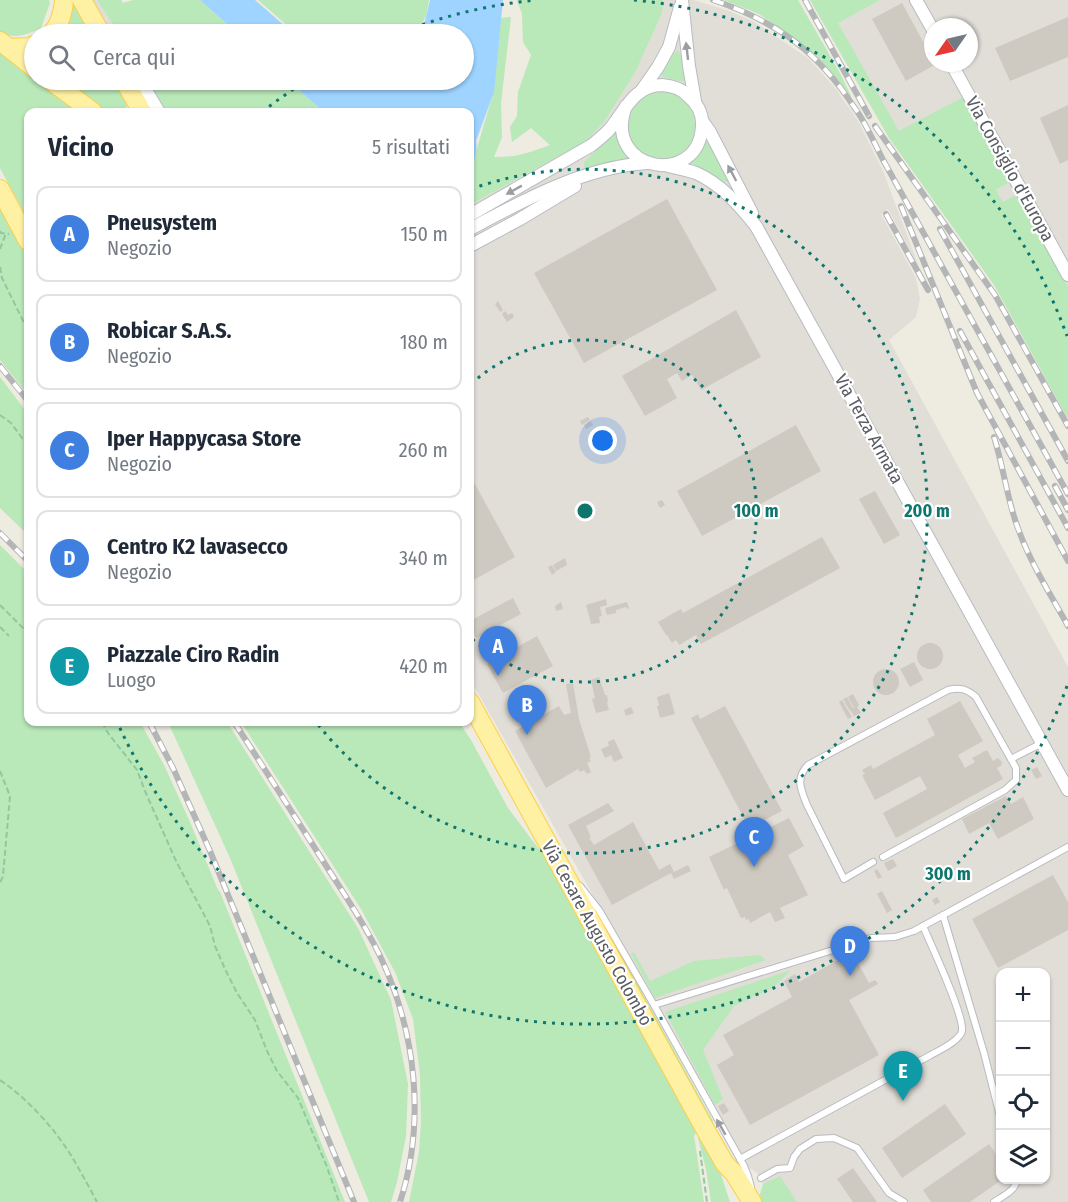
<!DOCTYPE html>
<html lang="it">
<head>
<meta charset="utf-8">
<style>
	body { margin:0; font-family:"Fira Sans Condensed",sans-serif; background:#f6f6f7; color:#1f2937 }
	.controls { position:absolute; right:18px; bottom:18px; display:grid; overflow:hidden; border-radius:12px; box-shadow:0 2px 4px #0004 }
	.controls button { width:54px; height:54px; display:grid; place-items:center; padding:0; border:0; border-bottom:2px solid #e0e1e3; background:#fff; color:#1f2937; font:30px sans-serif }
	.compass { position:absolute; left:924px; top:18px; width:54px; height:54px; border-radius:50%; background:#fff; box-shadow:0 2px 4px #0004; rotate:236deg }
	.you { position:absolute; left:603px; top:441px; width:21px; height:21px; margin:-15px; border:4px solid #fff; border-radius:50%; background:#1a73e8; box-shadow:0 0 0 9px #1a73e833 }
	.badge { display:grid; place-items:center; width:39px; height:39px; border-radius:50%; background:#fb2d19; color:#fff; font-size:20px; font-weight:700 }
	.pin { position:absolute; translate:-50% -50px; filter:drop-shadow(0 2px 3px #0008) }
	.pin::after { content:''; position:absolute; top:32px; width:21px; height:18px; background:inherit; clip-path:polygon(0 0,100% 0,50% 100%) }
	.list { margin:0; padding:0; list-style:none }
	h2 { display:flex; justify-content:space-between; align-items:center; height:78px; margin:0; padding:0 24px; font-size:26px }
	h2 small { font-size:20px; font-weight:400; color:#747a83 }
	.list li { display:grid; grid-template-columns:39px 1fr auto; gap:18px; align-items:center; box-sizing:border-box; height:96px; margin:0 12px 12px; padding:0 12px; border:2px solid #e0e1e3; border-radius:12px }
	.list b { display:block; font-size:22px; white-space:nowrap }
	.list p { margin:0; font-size:20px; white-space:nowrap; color:#747a83 }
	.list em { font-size:20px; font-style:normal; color:#747a83 }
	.icon { flex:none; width:33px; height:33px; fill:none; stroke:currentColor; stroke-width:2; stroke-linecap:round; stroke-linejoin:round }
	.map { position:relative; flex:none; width:1068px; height:1202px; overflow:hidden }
	.search { position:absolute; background:#fff; box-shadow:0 2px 4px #0004; left:24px; top:24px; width:450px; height:66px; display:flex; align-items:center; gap:15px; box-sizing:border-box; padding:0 21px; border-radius:33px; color:#747a83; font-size:22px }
	.panel { position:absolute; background:#fff; box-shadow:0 2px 4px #0004; left:24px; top:108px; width:450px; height:618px; border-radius:12px }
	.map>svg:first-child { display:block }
	.industrial { fill:#e1ded8; fill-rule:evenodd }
	.green { fill:#b9e8b9 }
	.water { fill:#9ed4ff }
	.building { fill:#cec9c1 }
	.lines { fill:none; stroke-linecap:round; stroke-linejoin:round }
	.service-casing { stroke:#b8bbc1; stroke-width:8 }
	.minor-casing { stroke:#b8bbc1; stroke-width:14 }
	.primary-casing { stroke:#ffce47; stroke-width:20 }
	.path { stroke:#90c8a0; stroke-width:2; stroke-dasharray:6 3; stroke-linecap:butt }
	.service { stroke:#fff; stroke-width:6 }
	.minor { stroke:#fff; stroke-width:12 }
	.primary { stroke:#fff1a3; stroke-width:18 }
	.rail-casing { stroke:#b4b5b6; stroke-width:6 }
	.rail { stroke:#fff; stroke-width:4; stroke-dasharray:11; stroke-linecap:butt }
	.oneway { fill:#9b9ea1 }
	.ring { fill:none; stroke:#0f766e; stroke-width:3; stroke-dasharray:3 6 }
	.labels { text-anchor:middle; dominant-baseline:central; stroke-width:4.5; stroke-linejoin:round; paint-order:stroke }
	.street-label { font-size:18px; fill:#595d63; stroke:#fff }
	.centre { fill:#0f766e; stroke:#fff; stroke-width:3 }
	.ring-label { font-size:18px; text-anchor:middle; font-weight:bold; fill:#0f766e; stroke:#fff; stroke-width:4.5; stroke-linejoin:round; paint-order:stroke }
</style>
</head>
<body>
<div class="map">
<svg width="1068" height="1202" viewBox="0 0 1068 1202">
	<rect width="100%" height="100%" fill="#eeebe0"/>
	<!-- industrial -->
	<g class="industrial">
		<path d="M91 0H97L119 34H110Z"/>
		<path d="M663 0H694L729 11 753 21 809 59 836 89 858 121 883 171 919 267 888 209 881 214 916 278 920 299 916 317 889 340 1068 667V1202H773L757 1173 747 1166 470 679V205L586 141 604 122 636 71 662 13ZM1000 972H1046V1180H1000Z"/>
		<path d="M880 0H1068V287L1017 195 1003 202 996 190 1010 182 963 97 899 132 837 23ZM933 27H969V63H933Z"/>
	</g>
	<!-- green -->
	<g class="green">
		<path d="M0 0H49L50 3 41 28C28 34 13 41 0 31Z"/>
		<path d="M97 0H121L123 3 133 0H200L238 34H119Z"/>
		<path d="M258 0H429L426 16 416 34H297Z"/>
		<path d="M517 0H663L662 13 636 71 604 122 586 141 470 205V172L493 94 501 18 511 17 501 103 502 137 494 157C514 158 532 152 550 145L531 128 512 142 510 127 517 116 518 92 531 55 523 42 522 14Z"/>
		<path d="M724 0H798L841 75 852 98 839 81 816 56 785 32 759 14Z"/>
		<path d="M810 0H880L838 23 899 131 963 97 1010 182 996 190 1003 202 1017 194 1068 287V419L994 285 889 138Z"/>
		<path d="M76 4 91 34H59L70 7Z"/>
		<path d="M0 50 34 76V80H38L78 112H28V220L0 168Z"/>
		<path d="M678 50C684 59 685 70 685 81H680L663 77 661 73 673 54Z"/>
		<path d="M62 80H115L127 103 126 109 122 112H106Z"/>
		<path d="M148 80H287L324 112H167Z"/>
		<circle cx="661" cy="126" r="34"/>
		<path d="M617 131 622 148 633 158 589 170C584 169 584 167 584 162Z"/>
		<path d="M708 141 731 177 729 182C718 182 703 168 691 164L690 160 699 152 704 144Z"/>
		<path d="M0 207 28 258V395L0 360Z"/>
		<path d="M0 377 28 414V535L0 508Z"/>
		<path d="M0 545 28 573V722H140L164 765 190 822 218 890 220 892 345 1202H0Z"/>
		<path d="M168 722H227L358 928 391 1000 408 1084 406 1136 397 1182 391 1202H369L230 858Z"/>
		<path d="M241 722H459L471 740 508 808 547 860 697 1131 694 1136 704 1202H409L419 1152 421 1123 420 1075 413 1019 395 972 361 909Z"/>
		<path d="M604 923 713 1121 712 1122 603 924Z"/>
		<path d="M634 952 650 981 694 961 760 955 766 960 655 998 631 954Z"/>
		<path d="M791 970 774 987 734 1006 703 1050 723 1099 715 1105 665 1012Z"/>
		<path d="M701 1137 720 1172 730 1202H711L706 1169 698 1138Z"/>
		<path d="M780 1176 797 1202H761L760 1194 763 1184Z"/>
	</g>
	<!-- water -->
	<g class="water">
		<path d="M200 0H255L294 34H238Z"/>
		<path d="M430 0H503L494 92 476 141C478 151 474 163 470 172V112H324L287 80H464V34H419L425 21Z"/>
	</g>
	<!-- building -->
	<g class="building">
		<path d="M902 3 933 60V63H938L906 81 872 19Z"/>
		<path d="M1068 17V57L1010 81 995 48Z"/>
		<path d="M1068 105V160L1060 164 1040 118Z"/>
		<path d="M667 199 717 290 584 363 534 273Z"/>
		<path d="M498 301 503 310 500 312 495 304Z"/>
		<path d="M736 310 761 357 701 390 692 375 682 381 677 373 667 379 677 398 645 416 622 376Z"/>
		<path d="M505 311 508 315 512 313 514 317 507 322 502 314Z"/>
		<path d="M588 417 590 420 582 425 580 421Z"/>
		<path d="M591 421 593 425 586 429 584 425Z"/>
		<path d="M796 425 821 471 702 536 677 491Z"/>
		<path d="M470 475 515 557 470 582Z"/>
		<path d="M875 491 900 535 884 544 859 499Z"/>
		<path d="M662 500 665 505 660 508 657 502Z"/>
		<path d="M822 537 840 568 701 644 696 635 679 645 676 640 672 643 667 635H666L658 622 681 609 683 613Z"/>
		<path d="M565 558 567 565 556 571 553 565Z"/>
		<path d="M552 565 556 572 552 575 548 567Z"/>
		<path d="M513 598 521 614 476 638 470 627V621Z"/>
		<path d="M606 599 607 605 600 607 602 616 599 617 600 623 591 624 586 605Z"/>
		<path d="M561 602 563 609 556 611 555 606Z"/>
		<path d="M627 602 629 608 627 609 626 607 616 610V613L607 615 605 608Z"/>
		<path d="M537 636 553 666 503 693 487 664Z"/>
		<circle cx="930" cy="656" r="13"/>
		<path d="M914 662 923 680 910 687 900 669Z"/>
		<circle cx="886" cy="682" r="13"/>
		<path d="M599 677 605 695H607L608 702 607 703 609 710 596 713 592 699 595 698 591 680Z"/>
		<path d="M573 683 579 719 591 757 589 758 591 761 587 763 591 772 587 774 584 770 580 772 578 769 546 788 515 731 559 706 564 715 571 713 566 684Z"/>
		<path d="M669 693 675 714 660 718 657 706H659L657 697Z"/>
		<path d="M853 694 859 705 857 707 861 713 854 716 851 711H850L843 699 847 697 853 708H854L848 697Z"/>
		<path d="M842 700 852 717 848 719 839 702Z"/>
		<path d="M960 701 983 741 958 755 965 768 975 762 972 758 987 750 993 761 998 758 1002 762 1001 766 997 768 1003 779 896 838 883 813 927 789 920 776 875 800 862 775 865 774 862 770 871 765 873 769 935 735 927 719Z"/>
		<path d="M725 706 782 811 749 828 691 718 698 714 700 719Z"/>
		<path d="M631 707 634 713 626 716 624 710Z"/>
		<path d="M614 739 623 758 614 762 611 755 605 758 601 749 609 746 608 742Z"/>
		<path d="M1037 767 1042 776 1036 779 1031 770Z"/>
		<path d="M1006 796 1011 804 1023 797 1034 819 998 839 989 823 969 834 962 819Z"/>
		<path d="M608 803 614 811 586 826 591 837 589 838 594 845 633 822 659 870 670 864 674 872 688 865 691 871 674 879 671 873 612 905 568 825Z"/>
		<path d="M789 818 804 846 788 855 808 895 780 908 785 918 775 922 770 912 750 923 749 919 746 920 745 917 741 918 727 888 724 890 709 857Z"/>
		<path d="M893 859 897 866 888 871 884 863Z"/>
		<path d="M877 869 882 877 878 879 874 871Z"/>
		<path d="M1053 875 1068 902V930L998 968 972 919Z"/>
		<path d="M882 891 892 910 887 913 877 894Z"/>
		<path d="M937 897 940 902 935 905 932 900Z"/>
		<path d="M852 952 869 983 875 980 878 984 849 1000 879 1055 750 1125 717 1065 734 1055 723 1035 792 997 784 981 795 974 799 982Z"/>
		<path d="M724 1103 729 1111 723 1115 718 1106Z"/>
		<path d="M945 1104 966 1134 902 1178 882 1148Z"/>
		<path d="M989 1144 1000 1160V1181L970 1202H931L923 1190Z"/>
		<path d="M853 1168 877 1202H853L837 1179Z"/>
	</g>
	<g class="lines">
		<defs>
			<g id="service">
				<path d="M1011 759 1042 743"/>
				<path d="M873 862 844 879 807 805C801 790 795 778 808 765L948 690C960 687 967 689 976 697L1016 768V780L1005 790 883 857"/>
				<path d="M580 886 599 910 654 1005 744 1166 748 1176 751 1187"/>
				<path d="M943 915 984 1053 1000 1116"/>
				<path d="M851 945 871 938 895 937 914 931 1068 847"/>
				<path d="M654 1005 846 946"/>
				<path d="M740 1159 929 1056C938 1051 960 1041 962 1031 964 1014 931 945 923 926"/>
				<path d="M761 1178 777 1169 790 1168 794 1157 800 1149 816 1139 834 1138 857 1148 889 1193 904 1202"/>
				<path d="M994 1202C1003 1196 1015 1191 1017 1180"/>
			</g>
			<g id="minor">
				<path d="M682 0 689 66 695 101"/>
				<path d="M916 0 933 30"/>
				<path d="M951 63 1068 275"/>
				<path d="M140 80 159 112"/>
				<path d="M642 90 658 67 669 47 680 7"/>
				<path d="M703 122 710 132 752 213"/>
				<path d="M668 166C677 168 687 170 696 173 721 184 739 205 756 226L1068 790"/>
				<path d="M470 215 592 145C598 140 604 135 609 130 625 111 634 85 662 85 672 86 681 88 687 95 697 103 703 113 702 126 699 189 601 171 626 106"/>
				<path d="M470 229C524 200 584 167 647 163"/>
				<path d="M470 246 520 219 575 186"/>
			</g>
			<g id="primary">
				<path d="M82 0 101 34"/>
				<path d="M51 34C60 25 63 13 64 0"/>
				<path d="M0 41 34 68"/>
				<path d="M9 48 29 47 34 45"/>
				<path d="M50 80 93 112"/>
				<path d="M124 80 142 112"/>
				<path d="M0 189 28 241"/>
				<path d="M470 702 705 1129 725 1164 734 1173 752 1202"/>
			</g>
		</defs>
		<!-- service casing -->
		<use href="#service" class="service-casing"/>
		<!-- minor casing -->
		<use href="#minor" class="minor-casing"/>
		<!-- primary casing -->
		<use href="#primary" class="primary-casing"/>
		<!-- path -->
		<g class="path">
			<path d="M0 231 1 233 9 234"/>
			<path d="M0 249 6 233"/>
			<path d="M0 267 2 278 28 331"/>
			<path d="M0 415 11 423 28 446"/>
			<path d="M0 605 28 633"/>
			<path d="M0 627 9 636"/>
			<path d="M102 722 108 733 137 770 145 791 176 861 210 926 215 946 225 969 237 993 255 1020 267 1051 277 1071 298 1098 327 1167 339 1202"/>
			<path d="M0 771 10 796 3 876 0 883"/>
			<path d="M0 1080C28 1099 55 1129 72 1157 81 1172 89 1187 97 1202"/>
			<path d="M700 1151 707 1202"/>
		</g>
		<!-- service -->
		<use href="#service" class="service"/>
		<!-- minor -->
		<use href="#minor" class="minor"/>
		<!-- primary -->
		<use href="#primary" class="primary"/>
		<defs>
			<g id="rail">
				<path d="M713 0C772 20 812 47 848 98 853 106 859 113 863 121 870 133 876 146 882 158L1068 494"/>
				<path d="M805 0 869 116"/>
				<path d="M875 126 995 295 1068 426"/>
				<path d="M901 206 977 393 1068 561"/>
				<path d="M886 214 928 290"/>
				<path d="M940 229 1068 461"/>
				<path d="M960 331 1068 528"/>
				<path d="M0 366 28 401"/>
				<path d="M994 437C1004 468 1007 501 1019 531 1031 564 1051 595 1068 626"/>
				<path d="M1055 486 1068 510"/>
				<path d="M0 533 28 561"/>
				<path d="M149 722 173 768 210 851 354 1202"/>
				<path d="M234 722C263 766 291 811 320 856 341 890 364 922 381 958 416 1033 426 1122 400 1202"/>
			</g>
		</defs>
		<!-- rail casing -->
		<use href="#rail" class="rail-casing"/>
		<!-- rail -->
		<use href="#rail" class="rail"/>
	</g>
	<!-- one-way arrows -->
	<defs><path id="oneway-solid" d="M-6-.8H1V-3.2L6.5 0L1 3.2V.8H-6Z" transform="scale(1.5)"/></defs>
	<g class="oneway">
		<use href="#oneway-solid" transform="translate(687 51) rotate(-97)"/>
		<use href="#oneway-solid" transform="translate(732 173) rotate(-118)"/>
		<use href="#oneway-solid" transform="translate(514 190) rotate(151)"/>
		<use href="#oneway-solid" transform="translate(721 1127) rotate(-120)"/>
	</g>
	<!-- distance rings -->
	<g class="ring">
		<path d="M471 384A171 171 0 1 1 471 638"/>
		<path d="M471 189A342 342 0 1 1 316 722"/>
		<path d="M1067 686A513 513 0 0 1 118 724M262 112A513 513 0 0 1 306 81M397 34A513 513 0 0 1 536 0M634 0A513 513 0 0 1 1067 336"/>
	</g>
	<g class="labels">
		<!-- street labels -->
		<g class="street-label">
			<text transform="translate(1010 169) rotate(61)">Via Consiglio d'Europa</text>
			<text transform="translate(869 429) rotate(61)">Via Terza Armata</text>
			<text transform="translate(597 933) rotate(61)">Via Cesare Augusto Colombo</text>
		</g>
	</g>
	<circle cx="585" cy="511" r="9" class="centre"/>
	<g class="ring-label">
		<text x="756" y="517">100 m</text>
		<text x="927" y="517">200 m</text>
		<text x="948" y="880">300 m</text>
	</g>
</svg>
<div class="controls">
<button>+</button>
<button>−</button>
<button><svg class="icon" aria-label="locate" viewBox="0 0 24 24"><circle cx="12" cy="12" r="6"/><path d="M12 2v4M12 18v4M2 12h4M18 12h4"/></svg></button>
<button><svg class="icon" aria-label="layers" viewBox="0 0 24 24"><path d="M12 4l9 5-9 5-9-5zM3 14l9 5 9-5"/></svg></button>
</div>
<svg class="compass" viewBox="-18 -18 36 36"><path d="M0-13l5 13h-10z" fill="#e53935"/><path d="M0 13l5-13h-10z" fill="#747a83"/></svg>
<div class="you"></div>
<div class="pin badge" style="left:498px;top:676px;background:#3f7fe0">A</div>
<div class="pin badge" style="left:527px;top:735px;background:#3f7fe0">B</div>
<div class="pin badge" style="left:754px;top:867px;background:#3f7fe0">C</div>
<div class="pin badge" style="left:850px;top:976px;background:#3f7fe0">D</div>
<div class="pin badge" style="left:903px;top:1101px;background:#0f9aa8">E</div>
<div class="search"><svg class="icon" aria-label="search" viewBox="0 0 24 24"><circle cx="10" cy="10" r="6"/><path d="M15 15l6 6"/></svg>Cerca qui</div>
<section class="panel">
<h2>Vicino<small>5 risultati</small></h2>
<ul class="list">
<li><span class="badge" style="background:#3f7fe0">A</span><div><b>Pneusystem</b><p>Negozio</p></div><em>150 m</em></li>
<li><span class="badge" style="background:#3f7fe0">B</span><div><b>Robicar S.A.S.</b><p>Negozio</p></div><em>180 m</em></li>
<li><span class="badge" style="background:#3f7fe0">C</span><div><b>Iper Happycasa Store</b><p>Negozio</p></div><em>260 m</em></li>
<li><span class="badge" style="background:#3f7fe0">D</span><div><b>Centro K2 lavasecco</b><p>Negozio</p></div><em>340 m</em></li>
<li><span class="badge" style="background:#0f9aa8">E</span><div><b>Piazzale Ciro Radin</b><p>Luogo</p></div><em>420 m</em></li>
</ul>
</section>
</div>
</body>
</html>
